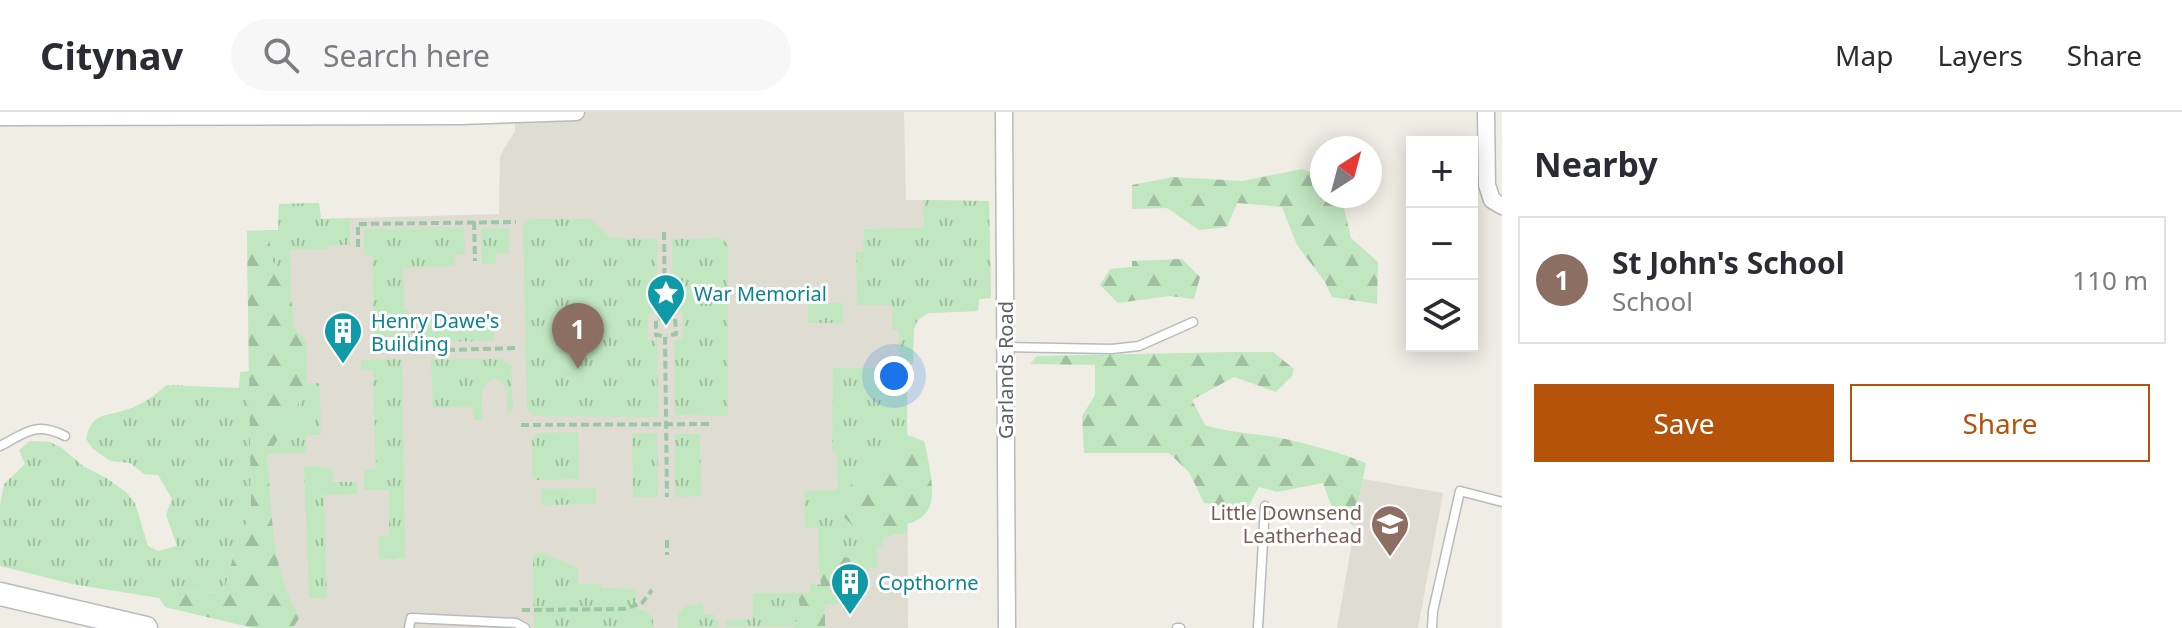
<!DOCTYPE html>
<html lang="en">
<head>
<meta charset="utf-8">
<style>
	body { margin:0; font-family:"Noto Sans",sans-serif; background:#f7f7f7; color:#2b2b33 }
	.controls { position:absolute; right:24px; top:24px; display:grid; overflow:hidden; border-radius:0px; box-shadow:0 4px 20px #0003 }
	.controls button { width:72px; height:72px; display:grid; place-items:center; padding:0; border:0; border-bottom:2px solid #e1e1e2; background:#fff; color:#2b2b33; font:40px sans-serif }
	.compass { position:absolute; left:1310px; top:24px; width:72px; height:72px; border-radius:50%; background:#fff; box-shadow:0 4px 20px #0003; rotate:36deg }
	.you { position:absolute; left:894px; top:264px; width:28px; height:28px; margin:-20px; border:6px solid #fff; border-radius:50%; background:#1a73e8; box-shadow:0 0 0 12px #1a73e833 }
	.badge { display:grid; place-items:center; width:52px; height:52px; border-radius:50%; background:#b45309; color:#fff; font-size:26px; font-weight:700 }
	.pin { position:absolute; translate:-50% -66px; filter:drop-shadow(0 2px 4px #0008) }
	.pin::after { content:''; position:absolute; top:42px; width:28px; height:24px; background:inherit; clip-path:polygon(0 0,100% 0,50% 100%) }
	.list { margin:0; padding:0; list-style:none }
	h2 { display:flex; justify-content:space-between; align-items:center; height:104px; margin:0; padding:0 32px; font-size:34px }
	h2 small { font-size:26px; font-weight:400; color:#7c7c81 }
	.list li { display:grid; grid-template-columns:52px 1fr auto; gap:24px; align-items:center; box-sizing:border-box; height:128px; margin:0 16px 16px; padding:0 16px; border:2px solid #e1e1e2; border-radius:0px }
	.list b { display:block; font-size:30px; white-space:nowrap }
	.list p { margin:0; font-size:26px; white-space:nowrap; color:#7c7c81 }
	.list em { font-size:26px; font-style:normal; color:#7c7c81 }
	.actions { display:flex; gap:16px; padding:24px 32px }
	.actions a { flex:1; padding:18px 0; border:2px solid #b45309; border-radius:0px; text-align:center; font-size:28px; color:#b45309 }
	.actions .main { background:#b45309; color:#fff }
	.icon { flex:none; width:44px; height:44px; fill:none; stroke:currentColor; stroke-width:2; stroke-linecap:round; stroke-linejoin:round }
	.map { position:relative; flex:none; width:1502px; height:516px; overflow:hidden }
	header { display:flex; align-items:center; gap:48px; box-sizing:border-box; height:112px; padding:0 40px; background:#fff; border-bottom:2px solid #e1e1e2 }
	header strong { font-size:38px }
	nav { display:flex; gap:44px; margin-inline-start:auto; font-size:28px }
	.search { width:560px; height:72px; background:#f7f7f7; display:flex; align-items:center; gap:20px; box-sizing:border-box; padding:0 28px; border-radius:44px; color:#7c7c81; font-size:30px }
	main { display:flex }
	aside { flex:1; background:#fff }
	.map>svg:first-child { display:block }
	.education { fill:#dfdcd2 }
	.grass { fill:url(#grass-tufts) }
	.forest { fill:url(#forest-firs) }
	.lines { fill:none; stroke-linecap:round; stroke-linejoin:round }
	.lane-casing { stroke:#b7babe; stroke-width:11 }
	.street-casing { stroke:#b7babe; stroke-width:19 }
	.secondary-casing { stroke:#b8bbc0; stroke-width:25 }
	.path { stroke:#9ac8a7; stroke-width:4; stroke-dasharray:8 4; stroke-linecap:butt }
	.lane { stroke:#fff; stroke-width:8 }
	.street { stroke:#fff; stroke-width:16 }
	.secondary { stroke:#fff; stroke-width:22 }
	.labels { text-anchor:middle; dominant-baseline:central; stroke-width:6; stroke-linejoin:round; paint-order:stroke }
	.culture-label { font-size:20px; fill:#0d838f; stroke:#fff; text-anchor:start }
	.street-label { font-size:20px; fill:#5c6065; stroke:#fff }
	.education-label { font-size:20px; fill:#785e54; stroke:#fff; text-anchor:end }
</style>
</head>
<body>
<header>
<strong>Citynav</strong>
<div class="search"><svg class="icon" aria-label="search" viewBox="0 0 24 24"><circle cx="10" cy="10" r="6"/><path d="M15 15l6 6"/></svg>Search here</div>
<nav><a>Map</a><a>Layers</a><a>Share</a></nav>
</header>
<main>
<div class="map">
<svg width="1502" height="516" viewBox="0 0 1502 516">
	<defs>
		<pattern id="grass-tufts" width="24" height="20" patternUnits="userSpaceOnUse" patternTransform="scale(2)"><rect width="24" height="20" fill="#c1e7c1"/><path d="M3 7l-1-3M5 7V3M7 7l1-3M15 17l-1-3M17 17v-4M19 17l1-3" fill="none" stroke="#a0bfa0"/></pattern>
		<pattern id="forest-firs" width="22" height="20" patternUnits="userSpaceOnUse" patternTransform="scale(2)"><rect width="22" height="20" fill="#c1e7c1"/><path d="M5 1l3.5 6h-7zM16 11l3.5 6h-7z" fill="#a0bfa0"/></pattern>
	</defs>
	<rect width="100%" height="100%" fill="#efede4"/>
	<!-- education -->
	<g class="education">
		<path d="M514 0H904L906 88 989 89 991 186 979 187 978 199 928 201 918 208 914 217 913 251 907 256 908 516H252L247 119 278 118 279 92 319 91 321 107 499 102 500 44 515 19Z"/>
		<path d="M1363 367 1443 381 1418 516H1337Z"/>
	</g>
	<!-- grass -->
	<g class="grass">
		<path d="M923 88 989 89 991 186 979 187 978 199 928 201 918 208 914 217 913 251 907 256V422H891L890 425H883V434L876 435 877 445 818 446V416H805L804 379 838 378 837 341 832 340 833 256H899V218H892V193H857L856 140H863L864 117 924 116Z"/>
		<path d="M319 91 321 107 350 106V133H329V137L290 138 291 183 278 156 271 147 269 118H278L279 92Z"/>
		<path d="M531 107H590L611 126 657 127V201L648 202V228L657 229 658 305 535 304 527 298 523 112Z"/>
		<path d="M464 116 465 142 454 143 455 154 403 156 404 198H409L410 229 374 230 372 144 364 143V117Z"/>
		<path d="M509 116V141L496 142V152H482L481 117Z"/>
		<path d="M720 126 728 132V304L675 303 674 229 683 227V200H673L672 127Z"/>
		<path d="M843 191V211H808V192Z"/>
		<path d="M493 212 494 229 419 230 418 214Z"/>
		<path d="M402 247 405 446 379 447V424H389V378H364V358L376 356 373 259 361 258V248Z"/>
		<path d="M431 247H501L511 253 513 299 507 303C507 288 511 273 495 266 477 274 482 291 483 308H474L473 295 433 296Z"/>
		<path d="M249 259 251 404 238 426 225 476 219 481 167 477 159 486 72 472 0 454V393L4 372 25 352 19 338 30 329 50 330 62 336 83 354 108 367 127 381 135 391 148 434 158 439 177 434 166 403 172 387 158 363 144 362 130 351 110 349 92 336 86 327C92 299 106 305 129 297 143 292 155 283 167 273L239 276 240 260Z"/>
		<path d="M320 271 321 323H306V341L267 342 292 308 305 272Z"/>
		<path d="M578 320 579 367 537 368 532 364V328L538 321Z"/>
		<path d="M657 321 658 385H633L632 322Z"/>
		<path d="M675 322H700L701 384 675 385Z"/>
		<path d="M321 354 322 356H332L333 370H357V382L324 383 327 486H309L304 355Z"/>
		<path d="M596 376V392L541 393V377Z"/>
		<path d="M541 440 578 456V472H601V476L636 477 637 497 647 500 653 506V516H534L533 443Z"/>
		<path d="M753 481H798L801 504 792 514 726 515V508L753 507Z"/>
		<path d="M703 491 704 502H714L715 508H718V515L678 516V503L684 495Z"/>
	</g>
	<!-- forest -->
	<g class="forest">
		<path d="M1302 57 1322 65V84H1341L1351 126 1378 150 1377 192 1332 185 1325 170 1297 133 1282 95 1237 91 1227 115 1199 118 1167 96 1132 97V73L1173 65 1242 69Z"/>
		<path d="M269 118 271 147 278 156 291 183 294 216 306 229 307 267 292 308 267 343C272 395 270 460 300 505L293 516H253L165 495 159 486 167 477 219 481 225 476 238 426 251 404 247 119Z"/>
		<path d="M1182 147 1200 165 1194 187 1169 184 1118 191 1100 173 1110 157 1132 155V149Z"/>
		<path d="M1230 240H1273L1294 257 1292 264 1276 280 1234 265 1192 288 1205 313C1230 321 1254 321 1280 326 1310 332 1338 340 1366 351L1354 414 1334 401 1323 371 1277 380 1259 375 1247 397 1204 391 1189 360 1169 341H1084L1082 304 1095 283V253L1030 252 1037 244Z"/>
		<path d="M907 323 924 329C942 406 934 414 857 418L843 404V380L861 364 887 360 895 336Z"/>
		<path d="M877 445V456H868L867 479H856V492H825V516H792L801 504 798 481H810V471L821 473 818 446Z"/>
	</g>
	<g class="lines">
		<defs>
			<g id="lane">
				<path d="M1006 235 1112 237 1139 234 1193 210"/>
				<path d="M0 334C26 321 35 309 65 324"/>
				<path d="M409 516 411 506 516 511 525 516"/>
				<path d="M1177 516H1180"/>
				<path d="M1258 516 1265 394"/>
				<path d="M1432 516 1433 499 1460 379 1502 390"/>
			</g>
			<g id="street">
				<path d="M1004 0 1007 516"/>
				<path d="M1486 0 1487 73 1492 88 1502 94"/>
				<path d="M0 5 461 4 576 0"/>
			</g>
			<path id="secondary" d="M0 482 146 516"/>
		</defs>
		<!-- lane casing -->
		<use href="#lane" class="lane-casing"/>
		<!-- street casing -->
		<use href="#street" class="street-casing"/>
		<!-- secondary casing -->
		<use href="#secondary" class="secondary-casing"/>
		<!-- path -->
		<g class="path">
			<path d="M474 110 475 149"/>
			<path d="M664 120 665 205 656 207V223L665 224 667 385"/>
			<path d="M358 135V112L516 110"/>
			<path d="M665 205H675L676 222 667 224"/>
			<path d="M413 213 414 239"/>
			<path d="M375 240 519 236"/>
			<path d="M521 313 713 312"/>
			<path d="M667 428V443"/>
			<path d="M522 498 624 497 642 491 652 478"/>
		</g>
		<!-- lane -->
		<use href="#lane" class="lane"/>
		<!-- street -->
		<use href="#street" class="street"/>
		<!-- secondary -->
		<use href="#secondary" class="secondary"/>
	</g>
	<!-- icons -->
	<defs>
		<symbol id="sight-pin" viewBox="-11 -11 22 30"><path d="M0 17L-7.5 6A9.5 9.5 0 1 1 7.5 6Z" fill="#0f9aa8" stroke="#fff"/><path d="M0-6L1.8-2.2L6-1.7L2.9 1.2L3.7 5.4L0 3.3L-3.7 5.4L-2.9 1.2L-6-1.7L-1.8-2.2Z" fill="#fff"/></symbol>
		<symbol id="building-pin" viewBox="-11 -11 22 30"><path d="M0 17L-7.5 6A9.5 9.5 0 1 1 7.5 6Z" fill="#0f9aa8" stroke="#fff"/><path d="M-4-6H4V6H1V3H-1V6H-4ZM-2.5-4.3h1.7v1.8h-1.7ZM.8-4.3h1.7v1.8H.8ZM-2.5-1h1.7V.8h-1.7ZM.8-1h1.7V.8H.8Z" fill="#fff"/></symbol>
		<symbol id="school-pin" viewBox="-11 -11 22 30"><path d="M0 17L-7.5 6A9.5 9.5 0 1 1 7.5 6Z" fill="#8d6e63" stroke="#fff"/><path d="M0-5L7-2L0 1L-7-2ZM-4 1L0 2.5L4 1V4Q0 6-4 4Z" fill="#fff"/></symbol>
	</defs>
	<g fill-rule="evenodd">
		<use href="#sight-pin" x="644" y="159" width="44" height="60"/>
		<use href="#building-pin" x="321" y="197" width="44" height="60"/>
		<use href="#school-pin" x="1368" y="390" width="44" height="60"/>
		<use href="#building-pin" x="828" y="448" width="44" height="60"/>
	</g>
	<g class="labels">
		<!-- culture labels -->
		<g class="culture-label">
			<text x="694" y="181">War Memorial</text>
			<text x="371" y="208">Henry Dawe's<tspan x="371" dy="23">Building</tspan></text>
			<text x="878" y="470">Copthorne</text>
		</g>
		<!-- street labels -->
		<g class="street-label">
			<text transform="translate(1005 258) rotate(-90)">Garlands Road</text>
		</g>
		<!-- education labels -->
		<g class="education-label">
			<text x="1362" y="400">Little Downsend<tspan x="1362" dy="23">Leatherhead</tspan></text>
		</g>
	</g>
</svg>
<div class="controls">
<button>+</button>
<button>−</button>
<button><svg class="icon" aria-label="layers" viewBox="0 0 24 24"><path d="M12 4l9 5-9 5-9-5zM3 14l9 5 9-5"/></svg></button>
</div>
<svg class="compass" viewBox="-18 -18 36 36"><path d="M0-13l5 13h-10z" fill="#e53935"/><path d="M0 13l5-13h-10z" fill="#7c7c81"/></svg>
<div class="you"></div>
<div class="pin badge" style="left:578px;top:257px;background:#8d6e63">1</div>
</div>
<aside>
<h2>Nearby<small></small></h2>
<ul class="list">
<li><span class="badge" style="background:#8d6e63">1</span><div><b>St John's School</b><p>School</p></div><em>110 m</em></li>
</ul>
<div class="actions"><a class="main">Save</a><a>Share</a></div>
</aside>
</main>
</body>
</html>
